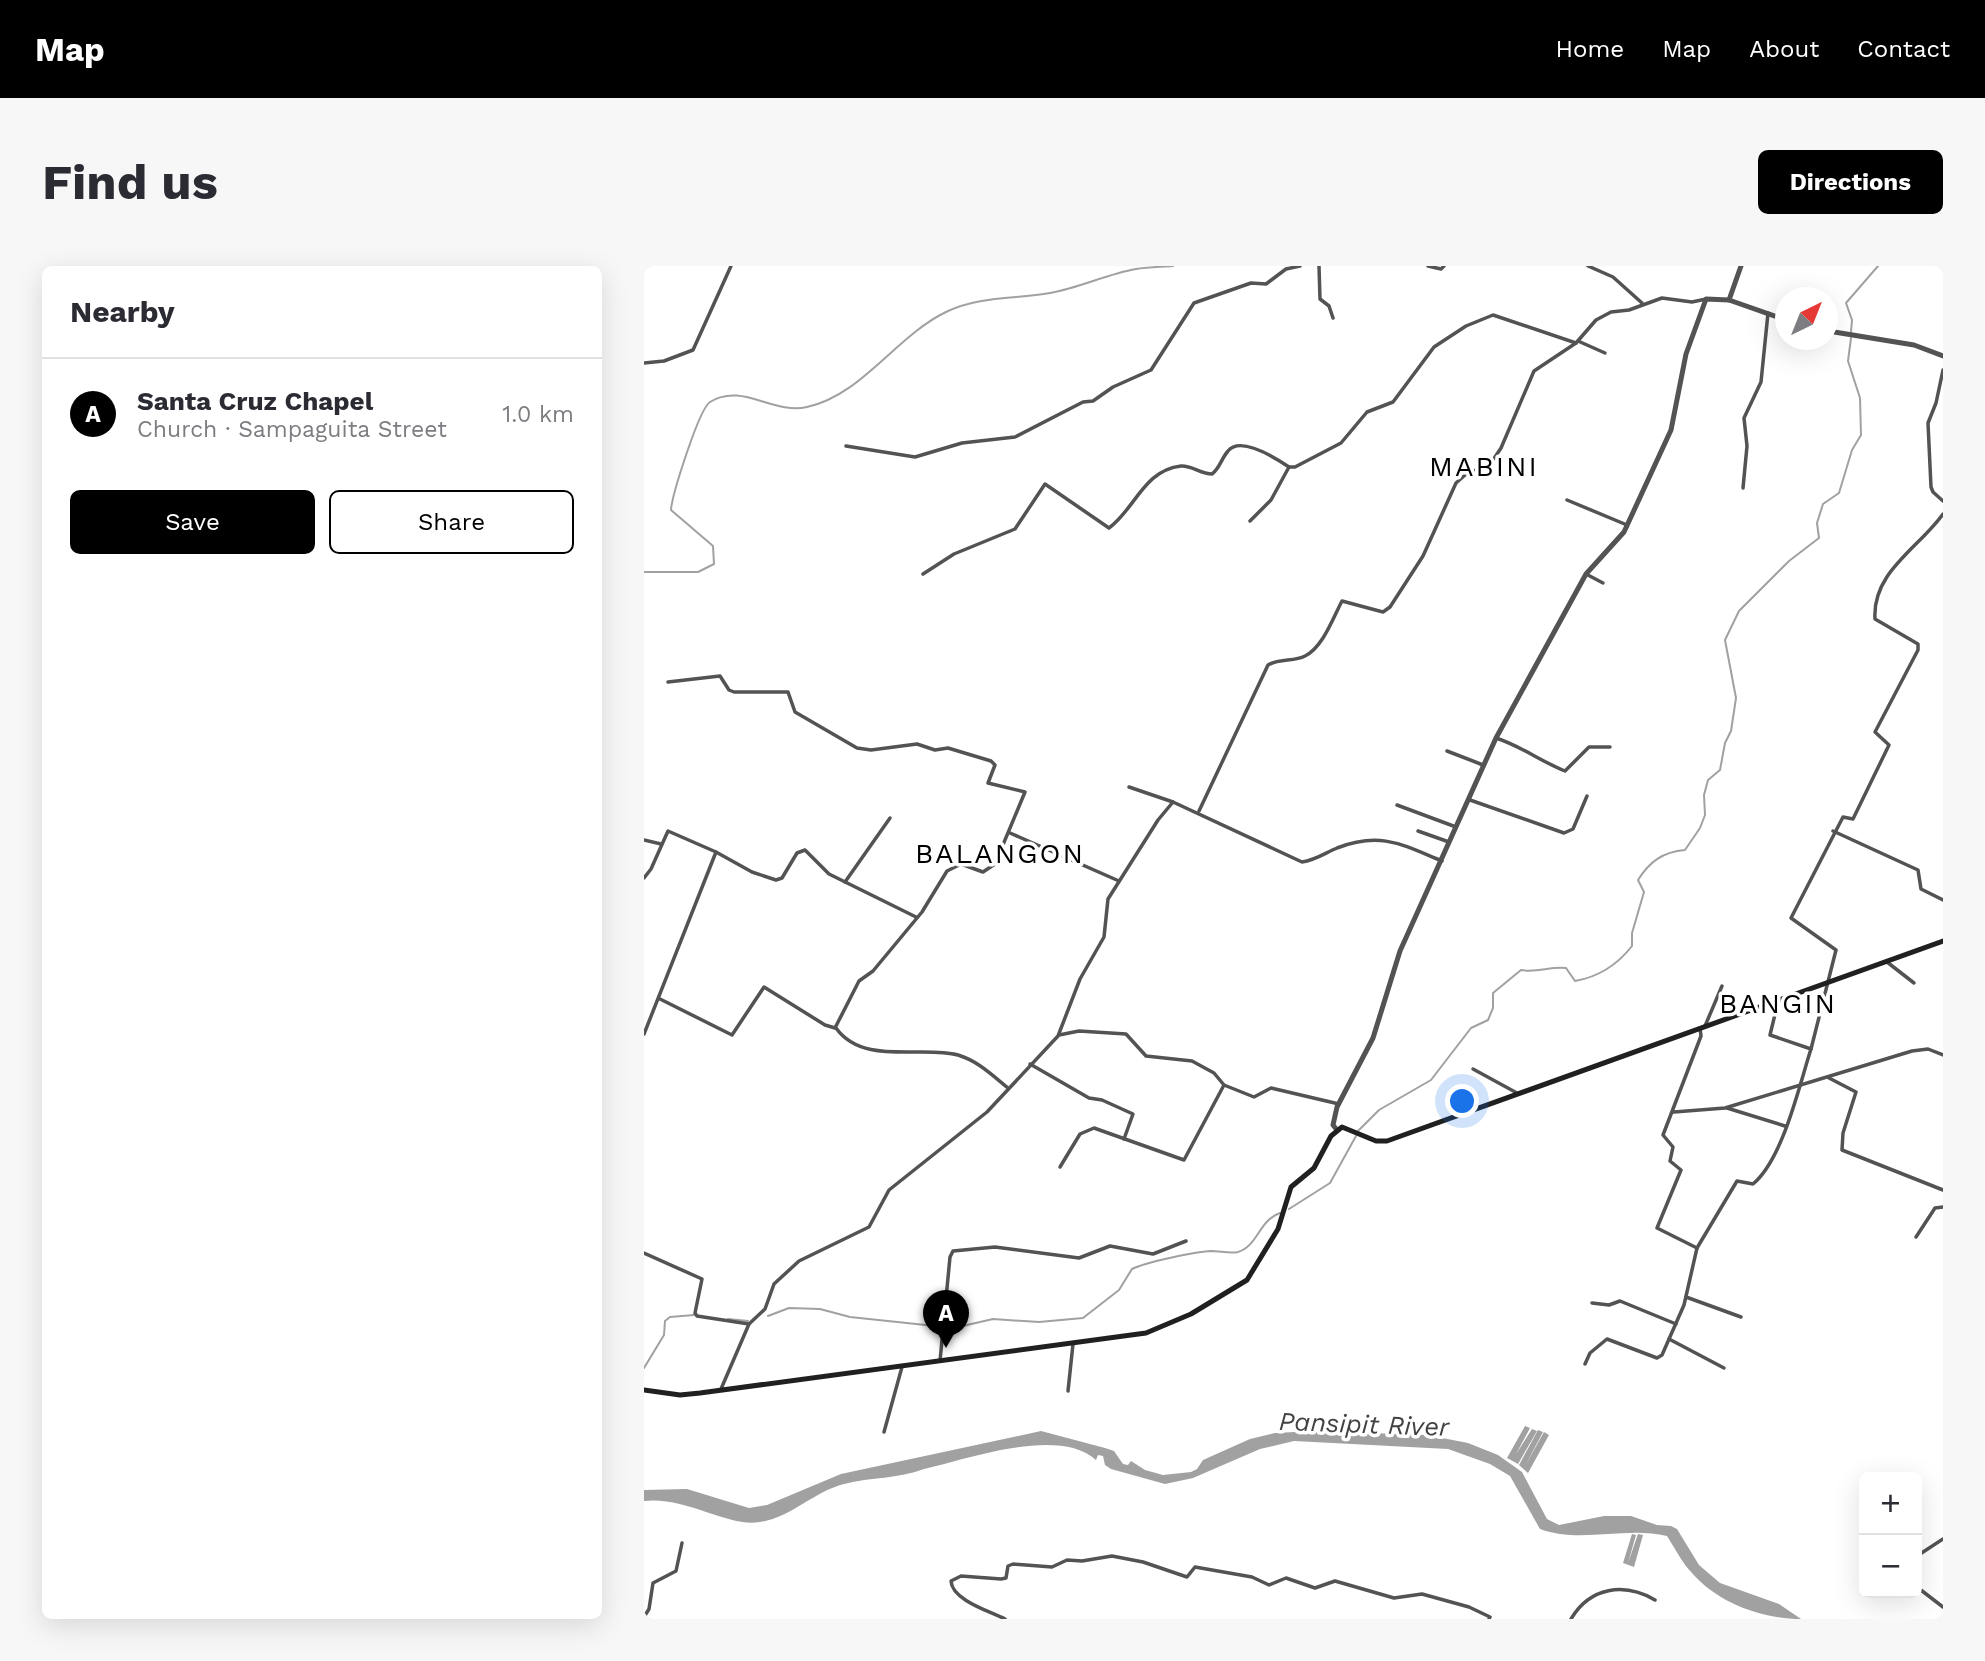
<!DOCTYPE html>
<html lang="en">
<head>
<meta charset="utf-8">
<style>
	body { margin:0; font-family:"Work Sans",sans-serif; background:#f7f7f7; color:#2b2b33 }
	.controls { position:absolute; right:21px; bottom:21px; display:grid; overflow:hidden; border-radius:10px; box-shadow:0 7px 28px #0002 }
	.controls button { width:63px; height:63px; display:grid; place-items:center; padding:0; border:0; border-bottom:2px solid #e1e1e2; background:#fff; color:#2b2b33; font:35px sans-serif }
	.compass { position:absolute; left:1131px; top:21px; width:63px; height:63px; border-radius:50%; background:#fff; box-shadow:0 7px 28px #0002; rotate:43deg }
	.you { position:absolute; left:819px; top:836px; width:24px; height:24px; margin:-18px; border:5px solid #fff; border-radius:50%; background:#1a73e8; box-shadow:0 0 0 10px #1a73e833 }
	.badge { display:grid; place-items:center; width:46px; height:46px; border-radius:50%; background:#000; color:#fff; font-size:23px; font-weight:700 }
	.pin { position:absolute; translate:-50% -58px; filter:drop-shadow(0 2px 4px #0008) }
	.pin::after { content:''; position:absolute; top:37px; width:24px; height:21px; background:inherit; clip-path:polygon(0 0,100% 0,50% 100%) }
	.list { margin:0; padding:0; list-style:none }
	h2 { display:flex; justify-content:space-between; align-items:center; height:91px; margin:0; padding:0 28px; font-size:30px }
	h2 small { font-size:23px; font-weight:400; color:#7c7c81 }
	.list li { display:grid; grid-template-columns:46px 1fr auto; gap:21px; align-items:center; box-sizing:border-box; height:112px; padding:0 28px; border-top:2px solid #e1e1e2 }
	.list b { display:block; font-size:26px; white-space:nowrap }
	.list p { margin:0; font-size:23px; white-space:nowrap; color:#7c7c81 }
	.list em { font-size:23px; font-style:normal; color:#7c7c81 }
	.actions { display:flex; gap:14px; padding:21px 28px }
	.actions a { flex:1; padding:16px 0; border:2px solid #000; border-radius:10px; text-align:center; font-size:24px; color:#000 }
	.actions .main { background:#000; color:#fff }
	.map { position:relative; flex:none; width:1299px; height:1353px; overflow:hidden; border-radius:10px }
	header { display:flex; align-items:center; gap:42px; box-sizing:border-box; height:98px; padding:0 35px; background:#000; color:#fff }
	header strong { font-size:33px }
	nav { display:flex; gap:38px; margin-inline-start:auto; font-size:24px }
	.intro { display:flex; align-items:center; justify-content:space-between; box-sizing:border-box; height:168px; padding:0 42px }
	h1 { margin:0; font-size:49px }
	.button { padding:18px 32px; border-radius:10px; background:#000; color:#fff; font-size:24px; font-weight:700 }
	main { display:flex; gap:42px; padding:0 42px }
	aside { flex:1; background:#fff; border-radius:10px; box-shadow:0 7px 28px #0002 }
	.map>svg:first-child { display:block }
	.water { fill:#a1a1a1 }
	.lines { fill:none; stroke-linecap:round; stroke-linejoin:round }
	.stream { stroke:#a1a1a1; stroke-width:2 }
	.minor { stroke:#535353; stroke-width:3.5 }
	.tertiary { stroke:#535353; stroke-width:5 }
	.secondary { stroke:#202020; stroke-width:5 }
	.labels { text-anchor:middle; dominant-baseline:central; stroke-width:7; stroke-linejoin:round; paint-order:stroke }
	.water-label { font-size:26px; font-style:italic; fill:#424242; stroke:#fff }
	.quarter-label { font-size:28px; letter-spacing:2px; fill:#000; stroke:#fff }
</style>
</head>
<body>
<header>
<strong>Map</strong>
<nav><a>Home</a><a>Map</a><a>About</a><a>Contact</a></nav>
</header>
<div class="intro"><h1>Find us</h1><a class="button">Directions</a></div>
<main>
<aside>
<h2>Nearby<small></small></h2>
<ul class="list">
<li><span class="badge">A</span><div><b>Santa Cruz Chapel</b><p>Church · Sampaguita Street</p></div><em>1.0 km</em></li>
</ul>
<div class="actions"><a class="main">Save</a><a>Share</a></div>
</aside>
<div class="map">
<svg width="1299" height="1353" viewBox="0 0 1299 1353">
	<rect width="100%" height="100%" fill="#fff"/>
	<!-- water -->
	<g class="water">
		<path d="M881 1160 886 1162 872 1188 888 1163 893 1165 874 1198 863 1192Z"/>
		<path d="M894 1164 899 1166 881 1200 900 1166 905 1169 884 1207 875 1199Z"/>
		<path d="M397 1165 461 1182 470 1185 479 1198 484 1199 487 1195 501 1204 519 1209 547 1206 553 1203 559 1194 606 1173 631 1167 671 1165 783 1169 824 1177 854 1189 878 1206 903 1253 915 1259 960 1250H987L1013 1259 1027 1260 1033 1263 1055 1299 1076 1317 1135 1338 1157 1353C1118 1353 1074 1337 1048 1307 1038 1297 1031 1282 1023 1270 981 1260 936 1278 896 1263L866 1210 846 1198 804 1183 650 1175 616 1183 549 1212 521 1218 467 1203 461 1199 459 1190 454 1189 452 1194C415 1160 323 1193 280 1203 254 1213 227 1211 200 1218 171 1225 146 1252 116 1256 85 1262 42 1230 0 1235V1224L43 1223 105 1242 123 1239 197 1208Z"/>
		<path d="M988 1268 992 1269 984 1297 994 1268 999 1269 990 1301 979 1297Z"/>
	</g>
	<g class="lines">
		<!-- stream -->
		<g class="stream">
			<path d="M1207 66 1208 54 1202 37 1234 0"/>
			<path d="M0 306H54L70 298 69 280 27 244C28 229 55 143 66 136 98 116 129 149 163 141 218 129 252 70 302 46 334 30 371 33 406 27 435 22 463 8 492 3 504 1 517 1 529 0"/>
			<path d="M714 865 735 844 787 814 827 762 844 754 849 742V727L877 704C893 707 907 700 922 702L931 715C954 711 974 698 988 680V667L1000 626 994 614C1006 595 1019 586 1041 584L1056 562 1061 549 1060 529 1064 514 1076 504 1081 477 1087 465 1092 432 1081 374 1095 345 1145 295 1175 272 1173 257 1179 238 1195 227 1208 184 1217 169 1216 132 1204 95 1207 72"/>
			<path d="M645 943 686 917 712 870"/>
			<path d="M124 1050 145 1042 176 1043 206 1051 310 1062 349 1053 395 1056 439 1052 475 1024 488 1003C502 996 551 986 567 985 576 985 586 988 594 986 614 980 615 954 636 947"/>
			<path d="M84 1053 104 1055"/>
			<path d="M0 1102 20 1069 21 1055 26 1051 50 1049"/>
		</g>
		<!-- minor -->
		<g class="minor">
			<path d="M675 0 676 33 685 40 689 52"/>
			<path d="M784 0 797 3 800 0"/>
			<path d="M944 0 969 11 998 37"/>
			<path d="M934 75 961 87"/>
			<path d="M0 97 20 95 49 84 87 0"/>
			<path d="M1299 104 1292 137 1284 157 1287 221 1289 226 1299 235"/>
			<path d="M202 180 271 191 318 177 371 171 439 136 449 135 469 121 507 104 550 37 607 17 622 18 642 3 656 0"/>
			<path d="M1099 222 1103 180 1100 152 1117 116 1124 47"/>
			<path d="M923 234 983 259"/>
			<path d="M606 255 627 234 645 201H651L697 177 723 146 749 136 790 81 822 60 849 49 932 77"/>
			<path d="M279 308 310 288 371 263 401 218 465 262C491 243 500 204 537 200 547 199 557 208 568 208 576 202 577 193 584 185 597 169 633 193 645 201"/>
			<path d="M942 308 959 317"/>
			<path d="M852 472C877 480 896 495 921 505L945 481H966"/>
			<path d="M803 485 839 499"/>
			<path d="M485 521 529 536"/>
			<path d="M826 534 920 567 929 563 943 530"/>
			<path d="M753 539 812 561"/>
			<path d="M555 545 624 399C636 392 650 396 661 390 679 381 689 352 698 335L739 346 746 341 779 290 812 217 821 209 847 197 857 182 890 105 932 77 952 54 967 46 985 44 1018 32 1048 36 1062 33"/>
			<path d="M774 565 805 576"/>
			<path d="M1189 565 1274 604 1277 623 1299 634"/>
			<path d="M366 567 475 615"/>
			<path d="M0 574 17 578"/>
			<path d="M72 586 108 606 132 614 138 612 153 587 161 584 185 608 272 651"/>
			<path d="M0 612 7 603 24 565 72 586 0 768"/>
			<path d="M201 616 246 552"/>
			<path d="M1243 696 1270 717"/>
			<path d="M16 733 88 769 120 721 181 759 191 762 215 715 229 705 278 646 303 605 317 598 339 606 351 598 381 526 344 517 351 499 347 495 304 482 291 484 273 478 227 484 213 482 151 446 144 426H90L85 424 76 410 24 416"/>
			<path d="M1061 760 1078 720"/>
			<path d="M192 762C219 800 278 779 314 789 334 795 348 809 364 822"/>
			<path d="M1056 762 1057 770 1019 869 1029 881 1026 895 1037 904 1013 962 1053 982 1093 915 1109 918C1139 893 1155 820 1167 783L1126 769 1134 736"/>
			<path d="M415 769 435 765 482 768 502 790 548 795 570 807 580 819 610 831 627 822 695 838"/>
			<path d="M1167 783 1192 684 1147 652 1199 551 1209 553 1245 479 1231 466 1274 384V378L1231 353C1228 306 1275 282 1299 248"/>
			<path d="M386 798 445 832 458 834 489 848 480 873"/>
			<path d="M829 803 873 827"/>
			<path d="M1185 812 1212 826 1199 867 1198 884 1299 924"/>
			<path d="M1083 842 1141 860"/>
			<path d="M1030 846 1081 842 1268 785 1284 783 1299 789"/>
			<path d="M416 901 436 868 450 862 540 894 580 819"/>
			<path d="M1272 971 1291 942 1299 941"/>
			<path d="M0 987 58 1013 51 1047 53 1050 105 1058"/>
			<path d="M1042 1031 1097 1051"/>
			<path d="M948 1037 965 1039 976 1035 1032 1058"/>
			<path d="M1025 1073 1080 1102"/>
			<path d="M296 1095 306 991 309 985 351 981 435 992 466 980 509 988 542 975"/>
			<path d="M941 1098 946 1087 963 1073 1013 1092 1018 1089 1040 1039 1053 982"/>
			<path d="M77 1123 105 1058 121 1043 130 1018 155 995 225 961 245 924 343 846 414 770 436 713 460 671 464 633 514 554 529 536 658 596C672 594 681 587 693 582 737 565 759 579 798 595"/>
			<path d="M424 1125 429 1078"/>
			<path d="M240 1166 258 1101"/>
			<path d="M1273 1290 1299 1273"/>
			<path d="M1273 1321 1299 1341"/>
			<path d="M0 1351 5 1343 9 1317 32 1305 38 1277"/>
			<path d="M361 1353C345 1345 308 1334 307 1315L317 1310 357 1313 362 1312 364 1300 369 1298 408 1301 423 1294 438 1295 468 1290 499 1296 543 1311 551 1301 608 1311 625 1319 642 1312 671 1322 691 1315 750 1332 778 1328 825 1341 846 1351 845 1353"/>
			<path d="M927 1353C946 1321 980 1316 1011 1334"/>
		</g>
		<!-- tertiary -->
		<g class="tertiary">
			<path d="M1085 34 1142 54"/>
			<path d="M1184 65 1270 79 1299 90"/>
			<path d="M693 864 689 859 693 841 729 772 756 685 852 472 942 308 980 266 1027 164 1042 88 1062 33 1085 34 1097 0"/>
		</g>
		<!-- secondary -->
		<path class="secondary" d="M0 1124 36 1129 56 1127 502 1067 547 1048 603 1014 634 963 647 921 670 902 687 870 698 861 732 875H743L1299 675"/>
	</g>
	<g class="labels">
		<!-- water labels -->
		<g class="water-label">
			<text transform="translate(720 1158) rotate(2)">Pansipit River</text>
		</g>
		<!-- quarter labels -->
		<g class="quarter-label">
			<text x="840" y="200">MABINI</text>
			<text x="356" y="587">BALANGON</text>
			<text x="1134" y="737">BANGIN</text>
		</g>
	</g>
</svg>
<div class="controls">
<button>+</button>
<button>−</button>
</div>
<svg class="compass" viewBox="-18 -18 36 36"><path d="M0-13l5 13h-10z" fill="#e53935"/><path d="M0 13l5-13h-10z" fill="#7c7c81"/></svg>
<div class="you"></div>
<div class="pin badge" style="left:302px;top:1082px">A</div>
</div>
</main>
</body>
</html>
